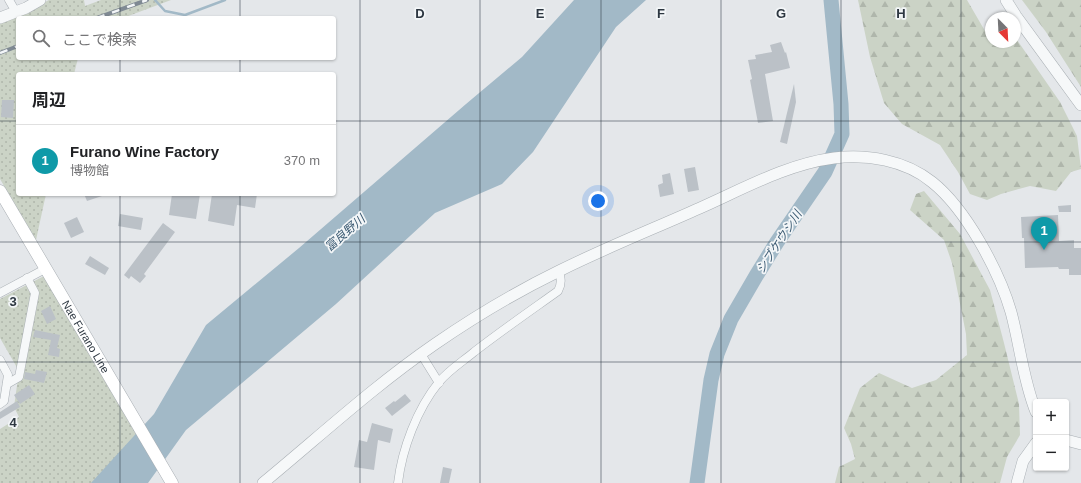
<!DOCTYPE html>
<html lang="ja">
<head>
<meta charset="utf-8">
<style>
	body { margin:0; font-family:Arial,"Noto Sans JP",sans-serif; background:#f6f6f6; color:#202124 }
	.controls { position:absolute; right:12px; bottom:12px; display:grid; overflow:hidden; border-radius:4px; box-shadow:0 1px 3px #0004 }
	.controls button { width:36px; height:36px; display:grid; place-items:center; padding:0; border:0; border-bottom:1px solid #e0e0e0; background:#fff; color:#202124; font:20px sans-serif }
	.compass { position:absolute; left:985px; top:12px; width:36px; height:36px; border-radius:50%; background:#fff; box-shadow:0 1px 3px #0004; rotate:156deg }
	.you { position:absolute; left:598px; top:201px; width:14px; height:14px; margin:-10px; border:3px solid #fff; border-radius:50%; background:#1a73e8; box-shadow:0 0 0 6px #1a73e833 }
	.badge { display:grid; place-items:center; width:26px; height:26px; border-radius:50%; background:#7c3aed; color:#fff; font-size:13px; font-weight:700 }
	.pin { position:absolute; translate:-50% -33px; filter:drop-shadow(0 1px 2px #0008) }
	.pin::after { content:''; position:absolute; top:21px; width:14px; height:12px; background:inherit; clip-path:polygon(0 0,100% 0,50% 100%) }
	.list { margin:0; padding:0; list-style:none }
	h2 { display:flex; justify-content:space-between; align-items:center; height:52px; margin:0; padding:0 16px; font-size:17px }
	h2 small { font-size:13px; font-weight:400; color:#757577 }
	.list li { display:grid; grid-template-columns:26px 1fr auto; gap:12px; align-items:center; box-sizing:border-box; height:72px; padding:0 16px; border-top:1px solid #e0e0e0 }
	.list b { display:block; font-size:15px; white-space:nowrap }
	.list p { margin:0; font-size:13px; white-space:nowrap; color:#757577 }
	.list em { font-size:13px; font-style:normal; color:#757577 }
	.icon { flex:none; width:22px; height:22px; fill:none; stroke:currentColor; stroke-width:2; stroke-linecap:round; stroke-linejoin:round }
	.map { position:relative; flex:none; width:1081px; height:483px; overflow:hidden }
	.search { position:absolute; background:#fff; box-shadow:0 1px 3px #0004; left:16px; top:16px; width:320px; height:44px; display:flex; align-items:center; gap:10px; box-sizing:border-box; padding:0 14px; border-radius:4px; color:#757577; font-size:15px }
	.panel { position:absolute; background:#fff; box-shadow:0 1px 3px #0004; left:16px; top:72px; width:320px; height:124px; border-radius:4px }
	.map>svg:first-child { display:block }
	.grass { fill:url(#grass-dots) }
	.forest { fill:url(#forest-firs) }
	.water { fill:#a2b9c7 }
	.lines { fill:none; stroke-linecap:round; stroke-linejoin:round }
	.stream { stroke:#a2b9c7; stroke-width:2.5 }
	.river { stroke:#a2b9c7; stroke-width:15 }
	.building { fill:#bbc1c7 }
	.minor-casing { stroke:#a9afb4; stroke-width:9 }
	.tertiary-casing { stroke:#a9afb4; stroke-width:12 }
	.secondary-casing { stroke:#a9afb4; stroke-width:13 }
	.minor { stroke:#f6f8f9; stroke-width:8 }
	.tertiary { stroke:#f6f8f9; stroke-width:11 }
	.secondary { stroke:#fff; stroke-width:12 }
	.rail-casing { stroke:#7f8993; stroke-width:4 }
	.rail { stroke:#f3f6f8; stroke-width:2.5; stroke-dasharray:8; stroke-linecap:butt }
	.grid { fill:none; stroke:#2d3741; stroke-width:1; stroke-opacity:0.55 }
	.labels { text-anchor:middle; dominant-baseline:central; stroke-width:3.5; stroke-linejoin:round; paint-order:stroke }
	.street-label { font-size:11px; fill:#2d3741; stroke:#f3f6f8 }
	.water-label { font-size:12px; font-style:italic; fill:#3b5a72; stroke:#f3f6f8 }
	.grid-label { font-size:13px; text-anchor:middle; font-weight:bold; fill:#2d3741; stroke:#f3f6f8; stroke-width:3.5; stroke-linejoin:round; paint-order:stroke }
</style>
</head>
<body>
<div class="map">
<svg width="1081" height="483" viewBox="0 0 1081 483">
	<defs>
		<pattern id="grass-dots" width="8" height="8" patternUnits="userSpaceOnUse"><rect width="8" height="8" fill="#cbd3c6"/><path d="M2 2h.1M6 6h.1" fill="none" stroke="#afb6ab" stroke-width="1.8" stroke-linecap="round"/></pattern>
		<pattern id="forest-firs" width="22" height="20" patternUnits="userSpaceOnUse"><rect width="22" height="20" fill="#cbd3c6"/><path d="M5 1l3.5 6h-7zM16 11l3.5 6h-7z" fill="#afb6ab"/></pattern>
	</defs>
	<rect width="100%" height="100%" fill="#e4e7ea"/>
	<!-- grass -->
	<g class="grass">
		<path d="M49 0H84L85 6 101 0H171L123 18H18V58H78L74 74H18V194H46L36 240 0 179V21L25 12Z"/>
		<path d="M44 276 140 441 99 483H0V429L19 417 14 407 19 371 0 338V299Z"/>
	</g>
	<!-- forest -->
	<g class="forest">
		<path d="M858 0H967L985 31 991 33V42H1015V37L1060 102 1077 136 1081 169 1071 172 1056 191 1030 186 1001 194 987 200 970 194 958 172 940 145 902 124 884 103 870 57Z"/>
		<path d="M1022 0H1081V87L1046 32Z"/>
		<path d="M924 191 960 234 990 290 1004 343 1019 404 1020 435 1007 457 1000 483H835L839 467 855 459 851 444 844 428 860 388 879 373 912 388 936 380 967 355 966 334 952 263 944 240 910 210 916 194Z"/>
	</g>
	<!-- water -->
	<path class="water" d="M574 0H646L616 27 533 152 502 184 435 213 336 304 186 430 148 483H91L154 414 206 325 299 248 466 104 522 57Z"/>
	<g class="lines">
		<!-- stream -->
		<path class="stream" d="M155 0 165 11 185 15 225 0"/>
		<!-- river -->
		<path class="river" d="M697 483 711 380 717 354 731 319 756 276 777 242 825 172 842 134 841 104 831 0"/>
	</g>
	<!-- building -->
	<g class="building">
		<path d="M781 42 785 53 786 52 790 68 765 74 773 121 758 123 750 80 752 79 748 60 756 59 755 55 772 52 770 45Z"/>
		<path d="M794 84 796 102 787 144 780 142Z"/>
		<path d="M2 100H14L13 118 1 117Z"/>
		<path d="M695 167 699 190 688 192 684 169Z"/>
		<path d="M670 173 674 194 660 197 658 185 663 183 662 175Z"/>
		<path d="M84 194H105V195L87 201Z"/>
		<path d="M172 194H200L196 219 169 215Z"/>
		<path d="M212 194H257L255 208 237 205 234 226 208 221Z"/>
		<path d="M1071 205V212H1059L1058 206Z"/>
		<path d="M120 214 143 218 141 230 118 226Z"/>
		<path d="M1058 215 1059 241 1074 240V248H1081V275H1069V269H1059L1058 267 1025 268 1024 238H1022L1021 217Z"/>
		<path d="M77 217 84 232 71 238 64 223Z"/>
		<path d="M163 223 175 232 144 274 146 276 140 283 131 276 129 279 124 275Z"/>
		<path d="M90 256 109 268 105 275 85 264Z"/>
		<path d="M50 306 56 319 47 324 41 311Z"/>
		<path d="M35 330 60 335 57 348 60 349 59 357 48 355 51 340 33 337Z"/>
		<path d="M36 370 47 372 44 383 24 379 25 372 35 374Z"/>
		<path d="M29 385 35 394 20 404 14 395Z"/>
		<path d="M405 394 411 401 392 416 385 408 394 401 395 402Z"/>
		<path d="M17 401 20 407 0 419V412Z"/>
		<path d="M372 423 393 429 390 443 378 440 374 470 354 467 359 440 367 442Z"/>
		<path d="M443 467 452 469 449 483H440Z"/>
	</g>
	<g class="lines">
		<defs>
			<g id="minor">
				<path d="M9 0 16 12"/>
				<path d="M0 293 45 269"/>
				<path d="M421 354 439 383"/>
				<path d="M0 360 8 375 4 401 0 404"/>
				<path d="M7 384 19 377 35 293 27 278"/>
				<path d="M398 483C402 449 417 409 439 382 449 370 462 362 474 352 501 331 530 311 558 291 562 283 561 279 559 271"/>
			</g>
			<g id="tertiary">
				<path d="M1006 0 1016 16 1081 105"/>
				<path d="M0 18 26 8 40 0"/>
				<path d="M1066 440 1081 444"/>
				<path d="M263 483C320 436 374 386 435 344 474 317 516 292 559 271 605 248 653 229 700 208 743 189 787 164 834 158 867 154 905 160 932 182 966 209 999 271 1011 312 1020 345 1023 380 1036 412"/>
				<path d="M1017 483 1023 461 1036 443"/>
			</g>
			<g id="secondary">
				<path id="s1" d="M0 191 172 483"/>
			</g>
		</defs>
		<!-- minor casing -->
		<use href="#minor" class="minor-casing"/>
		<!-- tertiary casing -->
		<use href="#tertiary" class="tertiary-casing"/>
		<!-- secondary casing -->
		<use href="#secondary" class="secondary-casing"/>
		<!-- minor -->
		<use href="#minor" class="minor"/>
		<!-- tertiary -->
		<use href="#tertiary" class="tertiary"/>
		<!-- secondary -->
		<use href="#secondary" class="secondary"/>
		<defs>
			<g id="rail">
				<path d="M97 18 147 0"/>
				<path d="M0 53 18 46"/>
			</g>
		</defs>
		<!-- rail casing -->
		<use href="#rail" class="rail-casing"/>
		<!-- rail -->
		<use href="#rail" class="rail"/>
	</g>
	<!-- grid -->
	<path class="grid" d="M120 0V18M240 0V18M360 0V483M480 0V483M601 0V483M721 0V483M841 0V483M961 0V483M120 58V74M240 58V74M0 121H18M334 121H1081M120 194V483M240 194V483M0 242H1081M0 362H1081"/>
	<g class="labels">
		<!-- street labels -->
		<g class="street-label">
			<text stroke="none"><textPath href="#s1" startOffset="169">Nae Furano Line</textPath></text>
		</g>
		<!-- water labels -->
		<g class="water-label">
			<text transform="translate(345 233) rotate(-41)">富良野川</text>
			<text transform="translate(779 242) rotate(-57)">シブケウシ川</text>
		</g>
	</g>
	<g class="grid-label">
		<text x="420" y="18">D</text>
		<text x="540" y="18">E</text>
		<text x="661" y="18">F</text>
		<text x="781" y="18">G</text>
		<text x="901" y="18">H</text>
		<text x="13" y="306">3</text>
		<text x="13" y="427">4</text>
	</g>
</svg>
<div class="controls">
<button>+</button>
<button>−</button>
</div>
<svg class="compass" viewBox="-18 -18 36 36"><path d="M0-13l5 13h-10z" fill="#e53935"/><path d="M0 13l5-13h-10z" fill="#757577"/></svg>
<div class="you"></div>
<div class="pin badge" style="left:1044px;top:250px;background:#0f9aa8">1</div>
<div class="search"><svg class="icon" aria-label="search" viewBox="0 0 24 24"><circle cx="10" cy="10" r="6"/><path d="M15 15l6 6"/></svg>ここで検索</div>
<section class="panel">
<h2>周辺<small></small></h2>
<ul class="list">
<li><span class="badge" style="background:#0f9aa8">1</span><div><b>Furano Wine Factory</b><p>博物館</p></div><em>370 m</em></li>
</ul>
</section>
</div>
</body>
</html>
